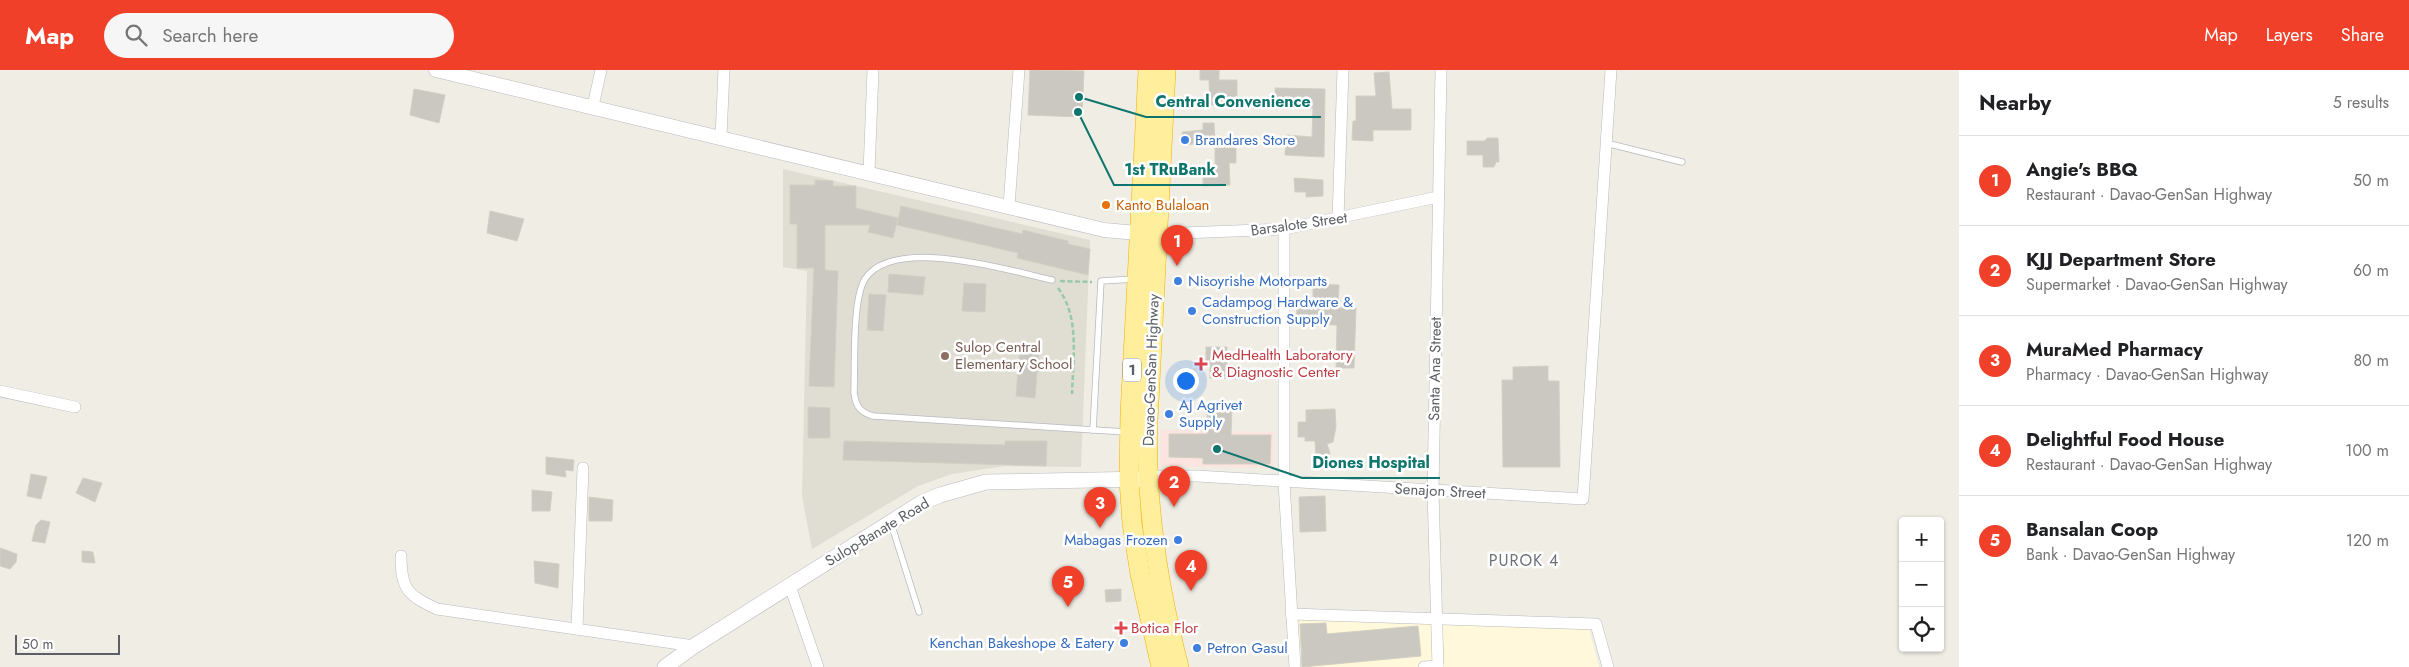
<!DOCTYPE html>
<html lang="en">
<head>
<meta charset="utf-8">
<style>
	body { margin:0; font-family:Jost,sans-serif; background:#f6f6f6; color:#202124 }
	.controls { position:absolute; right:15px; bottom:15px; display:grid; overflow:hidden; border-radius:5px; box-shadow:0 1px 4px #0004 }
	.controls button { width:45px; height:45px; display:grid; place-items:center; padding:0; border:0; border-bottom:1px solid #e0e0e0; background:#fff; color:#202124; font:25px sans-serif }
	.scale { position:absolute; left:15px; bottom:12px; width:105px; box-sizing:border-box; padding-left:5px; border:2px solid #5c6066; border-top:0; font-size:14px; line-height:18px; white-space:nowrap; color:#5c6066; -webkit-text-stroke:4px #fff; paint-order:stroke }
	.you { position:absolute; left:1185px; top:310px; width:18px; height:18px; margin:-12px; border:4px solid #fff; border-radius:50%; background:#1a73e8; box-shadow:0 0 0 8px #1a73e833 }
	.badge { display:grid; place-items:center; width:32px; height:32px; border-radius:50%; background:#f14029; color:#fff; font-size:16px; font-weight:700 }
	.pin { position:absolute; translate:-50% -41px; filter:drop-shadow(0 1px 2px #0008) }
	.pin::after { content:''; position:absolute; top:26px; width:18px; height:15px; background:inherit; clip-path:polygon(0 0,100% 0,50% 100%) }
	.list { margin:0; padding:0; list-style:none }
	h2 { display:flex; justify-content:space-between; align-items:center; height:65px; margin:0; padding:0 20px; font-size:21px }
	h2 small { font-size:16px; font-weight:400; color:#757577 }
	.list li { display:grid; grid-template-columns:32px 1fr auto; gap:15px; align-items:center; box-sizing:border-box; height:90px; padding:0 20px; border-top:1px solid #e0e0e0 }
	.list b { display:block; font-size:19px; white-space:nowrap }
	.list p { margin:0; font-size:16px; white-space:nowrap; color:#757577 }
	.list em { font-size:16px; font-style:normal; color:#757577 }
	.icon { flex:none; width:28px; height:28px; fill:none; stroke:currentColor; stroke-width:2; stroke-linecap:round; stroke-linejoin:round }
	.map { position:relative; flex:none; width:1959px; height:597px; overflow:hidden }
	header { display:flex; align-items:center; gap:30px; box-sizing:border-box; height:70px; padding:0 25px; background:#f14029; color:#fff }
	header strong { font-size:24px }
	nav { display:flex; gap:28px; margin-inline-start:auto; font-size:18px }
	.search { width:350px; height:45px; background:#f6f6f6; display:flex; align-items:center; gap:12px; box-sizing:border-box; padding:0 18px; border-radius:28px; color:#757577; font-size:19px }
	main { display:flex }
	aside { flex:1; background:#fff }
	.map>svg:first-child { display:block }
	.commercial { fill:#fff8da }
	.education { fill:#e0ddd3 }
	.medical { fill:#fce4e0 }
	.building { fill:#cac8c1; stroke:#d4cfc2 }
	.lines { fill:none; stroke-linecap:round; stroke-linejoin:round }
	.service-casing { stroke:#b7babf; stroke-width:7 }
	.minor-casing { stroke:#b7babf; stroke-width:12 }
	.tertiary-casing { stroke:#b7babf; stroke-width:15 }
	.secondary-casing { stroke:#b8bbc1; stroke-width:16 }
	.trunk-casing { stroke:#f4b100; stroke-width:20 }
	.path { stroke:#98c9a8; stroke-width:2.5; stroke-dasharray:5 2.5; stroke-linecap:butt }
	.service { stroke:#fff; stroke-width:5.5 }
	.minor { stroke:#fff; stroke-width:11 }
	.tertiary { stroke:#fff; stroke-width:14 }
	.secondary { stroke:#fff; stroke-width:15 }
	.trunk { stroke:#ffee9b; stroke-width:19 }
	.shop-dot { fill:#3f7fe0; stroke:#fff; stroke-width:2 }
	.food-dot { fill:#e8710a; stroke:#fff; stroke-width:2 }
	.education-dot { fill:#8d6e63; stroke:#fff; stroke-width:2 }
	.health-dot { fill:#e0444e; stroke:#fff; stroke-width:2 }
	.labels { text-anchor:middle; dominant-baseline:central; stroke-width:5; stroke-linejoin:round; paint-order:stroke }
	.shield { fill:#fff; stroke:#8d9094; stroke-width:1 }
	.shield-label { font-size:14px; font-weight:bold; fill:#5c6066 }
	.shop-label { font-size:15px; fill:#366cbe; stroke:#fff; text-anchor:start }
	.food-label { font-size:15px; fill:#c56008; stroke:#fff; text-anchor:start }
	.street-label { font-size:15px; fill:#5c6066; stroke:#fff }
	.education-label { font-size:15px; fill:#785e54; stroke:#fff; text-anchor:start }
	.health-label { font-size:15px; fill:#be3a42; stroke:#fff; text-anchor:start }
	.neighbourhood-label { font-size:16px; letter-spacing:1px; fill:#6d7278; stroke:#fff }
	.leader { fill:none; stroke:#0f766e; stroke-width:2 }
	.callout-dot { fill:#0f766e; stroke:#fff; stroke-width:2 }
	.callout-label { font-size:16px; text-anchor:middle; font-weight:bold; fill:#0f766e; stroke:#fff; stroke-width:5; stroke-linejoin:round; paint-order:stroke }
</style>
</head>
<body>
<header>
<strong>Map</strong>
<div class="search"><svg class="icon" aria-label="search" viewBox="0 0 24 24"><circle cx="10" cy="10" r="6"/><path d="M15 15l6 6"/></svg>Search here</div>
<nav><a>Map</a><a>Layers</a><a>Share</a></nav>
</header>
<main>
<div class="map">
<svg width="1959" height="597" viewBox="0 0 1959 597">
	<rect width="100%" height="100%" fill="#efede4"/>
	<!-- commercial -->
	<path class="commercial" d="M1295 549 1589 559 1599 597H1300Z"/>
	<!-- education -->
	<path class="education" d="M783 99 1090 170 1081 397 1005 396 952 404 918 416 812 479 802 426 807 201 783 197Z"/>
	<!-- medical -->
	<path class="medical" d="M1161 360 1274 362V398L1160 396Z"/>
	<!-- building -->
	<g class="building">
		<path d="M1030 0 1084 1 1082 47 1028 45Z"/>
		<path d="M1200 0H1219V10H1237V35H1210L1209 10H1200Z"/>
		<path d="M1389 2 1392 39H1411V60H1373V71L1352 70 1353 51H1356V26H1376L1374 3Z"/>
		<path d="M1275 18 1325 19 1324 87 1285 85 1286 65 1312 67 1313 38H1305V30L1275 29Z"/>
		<path d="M414 19 445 25 439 53 410 45Z"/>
		<path d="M1203 53H1214L1215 72 1183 75 1182 62 1203 60Z"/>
		<path d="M1487 68H1498L1499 92H1496L1494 97H1483V85H1467V71H1485Z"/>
		<path d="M1215 78H1236V93H1229L1230 115 1203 116V96H1215Z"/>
		<path d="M1294 108 1323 110V126L1306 127V122H1295Z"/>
		<path d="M815 110 833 111V116H856V138L898 148 893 168 868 162 870 155H825V200L838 201 834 317 809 316 814 198H797V154H790V115H815Z"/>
		<path d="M901 136 1022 164 1023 160 1068 171V174L1090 179 1088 205 1017 188 1018 183 897 155Z"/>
		<path d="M490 141 524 149 517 171 487 163Z"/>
		<path d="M889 204 925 207 923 225 888 222Z"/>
		<path d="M964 213 986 214 985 242 962 241Z"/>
		<path d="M1313 214 1339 215 1338 238H1356L1354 298H1336L1337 255 1296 254 1297 236 1313 237Z"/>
		<path d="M869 224 886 225 883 261 867 260Z"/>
		<path d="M1020 276 1039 277 1035 328 1016 326Z"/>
		<path d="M1206 277H1227V296H1240V309L1210 308V293H1206Z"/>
		<path d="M1548 296V311H1559L1560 397H1503L1502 310H1513V297Z"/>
		<path d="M808 337 830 338V368H808Z"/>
		<path d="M1207 337H1232L1231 365H1271L1270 394H1203V388L1169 387V364H1207Z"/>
		<path d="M1335 339 1336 357 1333 372 1327 374 1330 383 1327 390H1316L1315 371H1305V367H1298V352H1306V340Z"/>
		<path d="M844 371 1005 375V371H1047L1046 396 843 390Z"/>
		<path d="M546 387 574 390 573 401 565 400 566 407 546 404Z"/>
		<path d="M31 404 47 407 41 429 27 426Z"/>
		<path d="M83 408 102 413 95 432 76 423Z"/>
		<path d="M532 420 552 422 550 441H532Z"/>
		<path d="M1325 426 1326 461 1300 462 1299 427Z"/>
		<path d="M589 427 613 430 612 451H589Z"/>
		<path d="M41 450 50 452 45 473 32 471 36 455Z"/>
		<path d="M0 478 17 484 16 492 10 499 0 496Z"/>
		<path d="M82 481 93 482 95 493 82 492Z"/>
		<path d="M534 491 559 494 558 518 535 513Z"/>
		<path d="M1121 519V531L1106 532 1105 520Z"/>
		<path d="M1326 553 1327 564 1418 556 1421 586 1302 597 1300 554Z"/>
	</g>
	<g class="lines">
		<defs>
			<g id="service">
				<path d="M1606 73 1682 92"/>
				<path d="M1052 210C1011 201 894 165 865 209 852 229 855 298 854 323 856 337 860 342 873 346L1126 362"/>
				<path d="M1093 360 1101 211 1135 209"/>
				<path d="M891 453 919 542"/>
			</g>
			<g id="minor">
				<path d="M593 36 601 0"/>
				<path d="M721 67 724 0"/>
				<path d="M869 102 873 0"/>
				<path d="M1009 136 1019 0"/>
				<path d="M1338 149 1343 0"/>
				<path d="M1284 159V412L1295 597"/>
				<path d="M1157 164 1284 159 1438 127"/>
				<path d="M0 321 75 337"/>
				<path d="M1147 409 1155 406H1197L1583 429 1611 0"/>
				<path d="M401 486C401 520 408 525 437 539L694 576"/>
				<path d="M790 516 818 597"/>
				<path d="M1291 544 1596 554 1608 597"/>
				<path d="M577 559 583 398"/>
				<path d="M1424 597 1438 596"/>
				<path d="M1438 597 1433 420 1441 0"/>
			</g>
			<path id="tertiary" d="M436 0 1104 160 1149 164"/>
			<path id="secondary" d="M665 597 694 576 891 452 921 433 940 425 986 412 1147 409"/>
			<g id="trunk">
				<path d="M1148 0 1130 344 1129 410 1132 453 1140 504 1161 597"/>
				<path d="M1166 0 1148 351C1145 435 1158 516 1179 597"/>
			</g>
		</defs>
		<!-- service casing -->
		<use href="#service" class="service-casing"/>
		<!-- minor casing -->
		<use href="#minor" class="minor-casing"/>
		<!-- tertiary casing -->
		<use href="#tertiary" class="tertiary-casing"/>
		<!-- secondary casing -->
		<use href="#secondary" class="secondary-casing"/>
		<!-- trunk casing -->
		<use href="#trunk" class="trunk-casing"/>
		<!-- path -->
		<g class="path">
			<path d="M1060 211 1092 212"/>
			<path d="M1058 218C1080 247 1073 289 1072 324"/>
		</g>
		<!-- service -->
		<use href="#service" class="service"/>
		<!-- minor -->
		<use href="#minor" class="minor"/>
		<!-- tertiary -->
		<use href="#tertiary" class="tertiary"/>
		<!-- secondary -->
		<use href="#secondary" class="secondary"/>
		<!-- trunk -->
		<use href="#trunk" class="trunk"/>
	</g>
	<!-- markers -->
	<g class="shop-dot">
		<circle cx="1185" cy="70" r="5"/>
		<circle cx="1178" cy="211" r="5"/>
		<circle cx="1192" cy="241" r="5"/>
		<circle cx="1169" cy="344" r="5"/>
		<circle cx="1178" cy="470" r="5"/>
		<circle cx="1124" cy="573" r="5"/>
		<circle cx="1197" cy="578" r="5"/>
	</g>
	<circle class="food-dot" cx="1106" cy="135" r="5"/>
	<circle class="education-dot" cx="945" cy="286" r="5"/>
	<g class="health-dot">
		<path d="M1198.5 286.5h5v5h5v5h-5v5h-5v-5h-5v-5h5z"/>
		<path d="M1118.5 550.5h5v5h5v5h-5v5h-5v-5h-5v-5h5z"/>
	</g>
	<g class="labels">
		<!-- shield labels -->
		<rect class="shield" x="1123" y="288.5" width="18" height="23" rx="4"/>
		<g class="shield-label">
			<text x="1132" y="300">1</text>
		</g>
		<!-- shop labels -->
		<g class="shop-label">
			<text x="1195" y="70">Brandares Store</text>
			<text x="1188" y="211">Nisoyrishe Motorparts</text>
			<text x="1202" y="232">Cadampog Hardware &amp;<tspan x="1202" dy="17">Construction Supply</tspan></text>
			<text x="1179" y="335">AJ Agrivet<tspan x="1179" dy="17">Supply</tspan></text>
			<text x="1168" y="470" text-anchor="end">Mabagas Frozen</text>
			<text x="1114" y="573" text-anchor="end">Kenchan Bakeshope &amp; Eatery</text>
			<text x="1207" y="578">Petron Gasul</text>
		</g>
		<!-- food labels -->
		<g class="food-label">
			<text x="1116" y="135">Kanto Bulaloan</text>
		</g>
		<!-- street labels -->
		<g class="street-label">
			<text transform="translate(1299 154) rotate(-8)">Barsalote Street</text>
			<text transform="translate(1435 299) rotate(-89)">Santa Ana Street</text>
			<text transform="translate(1151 300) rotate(-88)">Davao-GenSan Highway</text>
			<text transform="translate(1440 421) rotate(3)">Senajon Street</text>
			<text transform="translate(877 462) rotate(-31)">Sulop-Banate Road</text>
		</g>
		<!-- education labels -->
		<g class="education-label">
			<text x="955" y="277">Sulop Central<tspan x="955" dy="17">Elementary School</tspan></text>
		</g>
		<!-- health labels -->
		<g class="health-label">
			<text x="1212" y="285">MedHealth Laboratory<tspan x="1212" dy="17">&amp; Diagnostic Center</tspan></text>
			<text x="1131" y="558">Botica Flor</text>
		</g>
		<!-- neighbourhood labels -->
		<g class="neighbourhood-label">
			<text x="1524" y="490">PUROK 4</text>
		</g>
	</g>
	<!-- callouts -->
	<path class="leader" d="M1079 27L1146 47H1321M1078 42L1114 115H1226M1217 379L1302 408H1440"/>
	<g class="callout-dot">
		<circle cx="1079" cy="27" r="5"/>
		<circle cx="1078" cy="42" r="5"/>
		<circle cx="1217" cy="379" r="5"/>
	</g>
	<g class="callout-label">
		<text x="1233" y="37">Central Convenience</text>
		<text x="1170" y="105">1st TRuBank</text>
		<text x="1371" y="398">Diones Hospital</text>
	</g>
</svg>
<div class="controls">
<button>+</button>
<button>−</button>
<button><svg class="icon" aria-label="locate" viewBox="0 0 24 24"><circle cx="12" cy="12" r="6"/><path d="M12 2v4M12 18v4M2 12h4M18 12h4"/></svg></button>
</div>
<div class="scale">50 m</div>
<div class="you"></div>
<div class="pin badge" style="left:1177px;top:196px">1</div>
<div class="pin badge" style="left:1174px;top:437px">2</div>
<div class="pin badge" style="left:1100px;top:458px">3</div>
<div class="pin badge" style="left:1191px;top:521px">4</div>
<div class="pin badge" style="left:1068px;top:537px">5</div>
</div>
<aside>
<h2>Nearby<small>5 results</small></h2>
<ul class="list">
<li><span class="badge">1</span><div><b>Angie's BBQ</b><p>Restaurant · Davao-GenSan Highway</p></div><em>50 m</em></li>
<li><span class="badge">2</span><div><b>KJJ Department Store</b><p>Supermarket · Davao-GenSan Highway</p></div><em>60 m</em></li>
<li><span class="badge">3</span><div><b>MuraMed Pharmacy</b><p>Pharmacy · Davao-GenSan Highway</p></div><em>80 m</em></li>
<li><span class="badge">4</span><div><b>Delightful Food House</b><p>Restaurant · Davao-GenSan Highway</p></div><em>100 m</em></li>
<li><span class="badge">5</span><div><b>Bansalan Coop</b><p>Bank · Davao-GenSan Highway</p></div><em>120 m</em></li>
</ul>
</aside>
</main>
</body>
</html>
